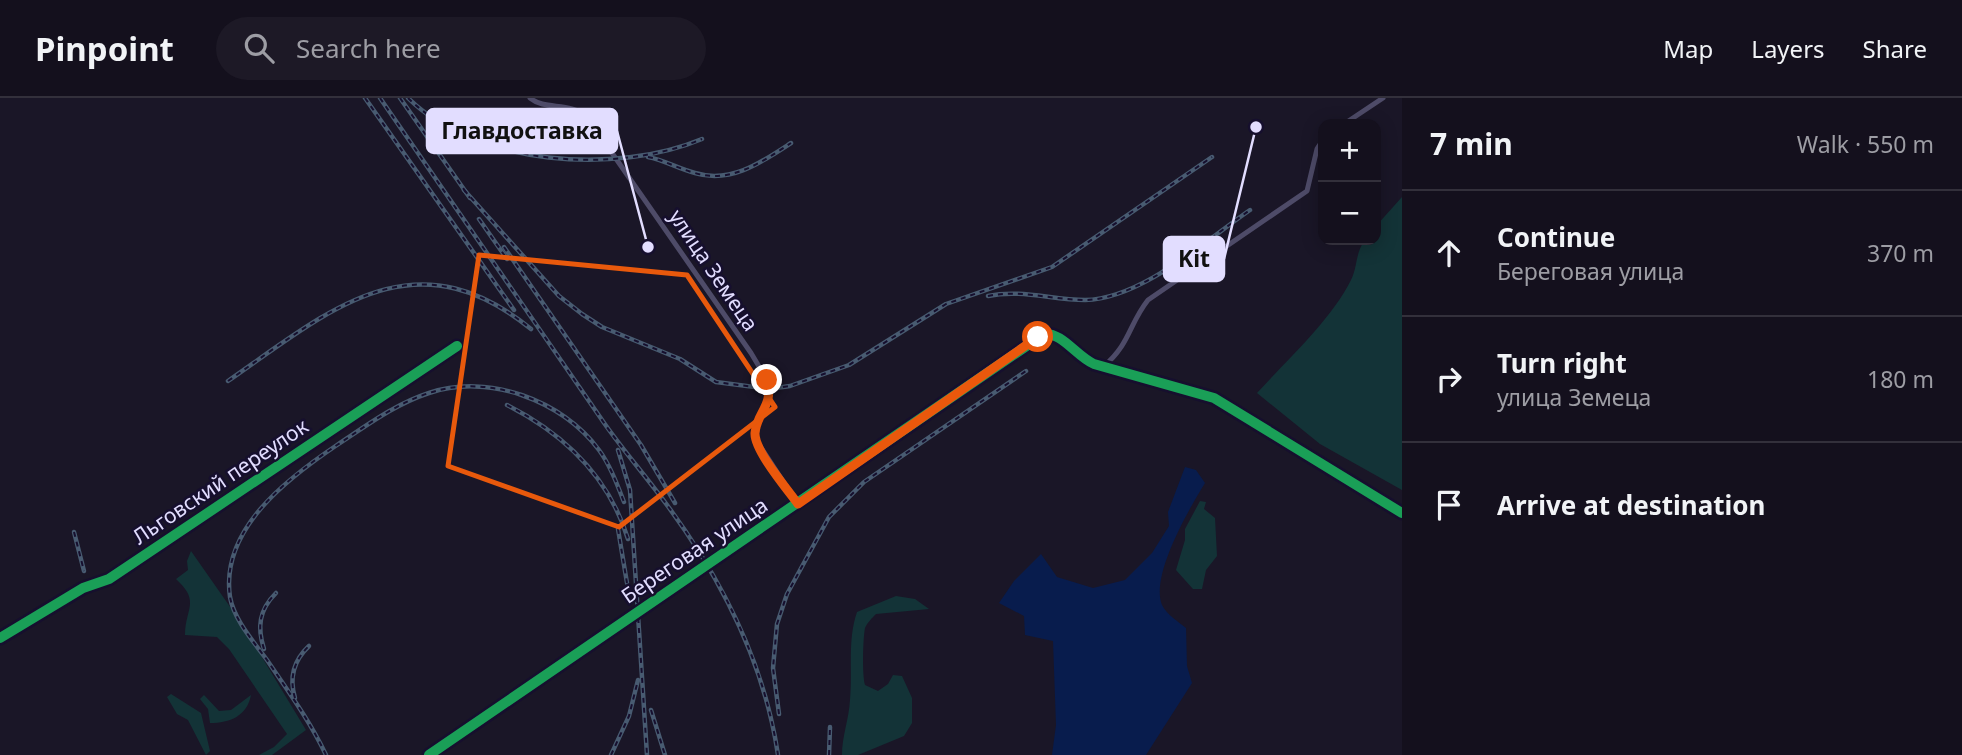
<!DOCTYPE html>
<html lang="en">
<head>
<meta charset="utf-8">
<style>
	body { margin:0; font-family:"Noto Sans",sans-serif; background:#1d1926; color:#f1f3f6 }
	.controls { position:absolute; right:21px; top:21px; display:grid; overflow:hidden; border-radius:14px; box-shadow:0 4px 18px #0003 }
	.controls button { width:63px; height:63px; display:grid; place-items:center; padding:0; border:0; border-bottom:2px solid #33303b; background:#14101d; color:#f1f3f6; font:35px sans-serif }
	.stop { position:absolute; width:21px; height:21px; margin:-16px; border:5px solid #ea580c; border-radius:50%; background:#fff }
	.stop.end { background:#ea580c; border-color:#fff; box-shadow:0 2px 7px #0008 }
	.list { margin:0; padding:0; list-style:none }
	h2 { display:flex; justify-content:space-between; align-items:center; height:91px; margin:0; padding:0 28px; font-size:30px }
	h2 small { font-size:23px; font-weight:400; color:#9d9da4 }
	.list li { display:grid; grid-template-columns:46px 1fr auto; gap:21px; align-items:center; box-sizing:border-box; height:126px; padding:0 28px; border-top:2px solid #33303b }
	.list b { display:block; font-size:26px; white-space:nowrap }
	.list p { margin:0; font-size:23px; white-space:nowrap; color:#9d9da4 }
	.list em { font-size:23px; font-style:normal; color:#9d9da4 }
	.icon { flex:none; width:38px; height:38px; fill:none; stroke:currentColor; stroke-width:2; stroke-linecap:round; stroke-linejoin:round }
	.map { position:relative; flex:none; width:1402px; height:657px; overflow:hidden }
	header { display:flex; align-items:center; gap:42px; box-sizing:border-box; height:98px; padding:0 35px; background:#14101d; border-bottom:2px solid #33303b }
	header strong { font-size:33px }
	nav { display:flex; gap:38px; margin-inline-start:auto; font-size:24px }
	.search { width:490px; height:63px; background:#1d1926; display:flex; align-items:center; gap:18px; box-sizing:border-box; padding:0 24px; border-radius:38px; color:#9d9da4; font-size:26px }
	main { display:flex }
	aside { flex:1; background:#14101d }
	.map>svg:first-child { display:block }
	.green { fill:#133337 }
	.water { fill:#081c4d }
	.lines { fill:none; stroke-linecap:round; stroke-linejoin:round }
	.street { stroke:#4e4b68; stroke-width:5 }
	.secondary { stroke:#524f6d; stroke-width:7 }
	.rail-casing { stroke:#485b71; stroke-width:4.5 }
	.rail { stroke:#160f2e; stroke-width:2; stroke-dasharray:5; stroke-linecap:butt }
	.cycleway-casing { stroke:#160f2e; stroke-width:15 }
	.cycleway { stroke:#1a9f57; stroke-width:10 }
	.route { stroke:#ea580c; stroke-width:9 }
	.marked { fill:none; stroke:#e8590c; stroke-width:5; stroke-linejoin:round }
	.labels { text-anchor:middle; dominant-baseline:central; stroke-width:5; stroke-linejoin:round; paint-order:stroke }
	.street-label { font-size:21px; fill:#e2ddff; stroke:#160f2e }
	.leader { fill:none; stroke:#e2ddff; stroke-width:2.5 }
	.callout-dot { fill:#e2ddff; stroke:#160f2e; stroke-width:2.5 }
	.callout { fill:#e2ddff; stroke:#e2ddff; stroke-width:2.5 }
	.callout-label { font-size:23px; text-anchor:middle; font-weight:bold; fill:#111 }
</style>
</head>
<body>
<header>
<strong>Pinpoint</strong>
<div class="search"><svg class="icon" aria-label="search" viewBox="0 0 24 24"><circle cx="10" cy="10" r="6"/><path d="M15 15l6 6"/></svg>Search here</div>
<nav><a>Map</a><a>Layers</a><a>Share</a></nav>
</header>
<main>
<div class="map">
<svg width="1402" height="657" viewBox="0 0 1402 657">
	<rect width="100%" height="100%" fill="#1a1627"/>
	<!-- green -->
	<g class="green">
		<path d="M1402 99V392L1320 346 1257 295C1287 262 1331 222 1351 182 1358 168 1355 155 1365 142H1376V128Z"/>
		<path d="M1200 403 1206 404 1204 411 1215 420 1217 458 1206 472 1202 491H1193L1176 472 1185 442V431Z"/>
		<path d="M191 453 240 523 306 632 272 657H259L274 649 287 636 229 551 217 539 185 537C185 510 201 504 176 481L188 472 187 463Z"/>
		<path d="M896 498 915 501 929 511 876 516C872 520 867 525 865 530 863 541 862 575 865 587L878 593 888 586 893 577 902 578 912 600V625L904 638 858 657H842C842 638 849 621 850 602 853 573 847 543 857 514Z"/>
		<path d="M171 596 201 615 210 653 206 657 188 622 177 616 167 599Z"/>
		<path d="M204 597 219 613 231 612 251 597C247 618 230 625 210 625L208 611 200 601Z"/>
	</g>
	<!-- water -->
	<path class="water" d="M1185 369 1196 372 1205 385C1189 411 1150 478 1162 507 1166 516 1179 524 1186 530L1187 568 1192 585 1146 657H1052L1056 627 1053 543 1025 537 1024 518 999 505 1014 483 1041 456 1057 479 1093 490 1125 482 1152 455 1169 428 1168 414Z"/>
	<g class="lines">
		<!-- street -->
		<g class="street">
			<path d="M530 0C546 13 569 3 587 19L751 255 767 282 770 298 757 329 756 342 798 406 1038 239 1051 235 1094 266 1214 300 1402 415"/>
			<path d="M1344 26 1383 0"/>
			<path d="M1104 268C1130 246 1129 226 1148 202L1307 93 1317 51 1323 42"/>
			<path d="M0 540 83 490 109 481 457 248"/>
		</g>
		<!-- secondary -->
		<path class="secondary" d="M429 657 798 406"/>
		<defs>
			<g id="rail">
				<path d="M365 0 514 212"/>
				<path d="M380 0C453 106 527 213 600 319 616 343 634 364 651 386 714 466 763 556 778 657"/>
				<path d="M400 0 470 100"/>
				<path d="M408 0C477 68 616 77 702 41"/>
				<path d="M529 50 574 47 593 41"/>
				<path d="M648 59C664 62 679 71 695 75 731 86 762 64 791 45"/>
				<path d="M464 92 559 198 582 216 602 229 680 261 716 284 769 291 790 288 849 267 946 206 1052 169 1212 59"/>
				<path d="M479 121 507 161"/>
				<path d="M504 149 641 347 675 405"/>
				<path d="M988 198C1021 191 1052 202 1085 202 1141 201 1205 143 1250 112"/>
				<path d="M228 283C330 212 414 136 531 231"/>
				<path d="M507 307C564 336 609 379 628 441"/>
				<path d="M618 352 630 392 647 657"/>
				<path d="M618 431 627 485"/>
				<path d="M74 434 84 473"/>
				<path d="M264 551C257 529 259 512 276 495"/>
				<path d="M295 600C289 580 294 562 309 548"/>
				<path d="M651 612 665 657"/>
				<path d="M779 616 773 570 777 526 787 496 829 419 864 384 1026 273"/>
				<path d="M326 657C310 623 288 593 267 562 254 544 234 522 230 499 220 431 288 380 337 347 366 328 395 306 429 295 488 275 562 302 599 352 610 367 617 386 624 404"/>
				<path d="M611 657 629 618 638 582"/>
				<path d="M829 657 830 629"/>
			</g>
		</defs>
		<!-- rail casing -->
		<use href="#rail" class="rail-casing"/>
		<!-- rail -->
		<use href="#rail" class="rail"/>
		<defs>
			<g id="cycleway">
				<path d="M0 540 83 490 109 481 457 248"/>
				<path d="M429 657 1044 236C1062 234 1077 259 1094 266L1214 300 1402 415"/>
			</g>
		</defs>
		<!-- cycleway casing -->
		<use href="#cycleway" class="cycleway-casing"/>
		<!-- cycleway -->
		<use href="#cycleway" class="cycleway"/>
	</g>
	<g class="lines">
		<!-- route -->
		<path class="route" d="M767 282C774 309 757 313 755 335 754 352 787 391 798 406L1038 239"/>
	</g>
	<!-- marked area -->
	<path class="marked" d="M479 157 687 177 775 309 619 429 448 368Z"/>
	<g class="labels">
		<!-- street labels -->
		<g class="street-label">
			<text transform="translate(714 172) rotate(56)">улица Земеца</text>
			<text transform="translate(220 383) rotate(-34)">Льговский переулок</text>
			<text transform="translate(694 452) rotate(-34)">Береговая улица</text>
		</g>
	</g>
	<!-- callouts -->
	<path class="leader" d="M648 149L617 33M1256 29L1224 161"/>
	<g class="callout-dot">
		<circle cx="648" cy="149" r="7"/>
		<circle cx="1256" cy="29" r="7"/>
	</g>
	<g class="callout">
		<rect x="427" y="11" width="190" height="44" rx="7"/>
		<rect x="1164" y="139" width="60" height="44" rx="7"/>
	</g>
	<g class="callout-label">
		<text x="522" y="41">Главдоставка</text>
		<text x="1194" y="169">Kit</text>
	</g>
</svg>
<div class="controls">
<button>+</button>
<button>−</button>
</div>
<div class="stop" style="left:1038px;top:239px"></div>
<div class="stop end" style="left:767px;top:282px"></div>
</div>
<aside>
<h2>7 min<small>Walk · 550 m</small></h2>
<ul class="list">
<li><svg class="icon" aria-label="ahead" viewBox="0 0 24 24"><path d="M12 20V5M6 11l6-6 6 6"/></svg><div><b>Continue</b><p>Береговая улица</p></div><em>370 m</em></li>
<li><svg class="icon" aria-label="right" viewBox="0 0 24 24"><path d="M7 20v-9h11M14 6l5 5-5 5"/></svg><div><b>Turn right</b><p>улица Земеца</p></div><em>180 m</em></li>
<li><svg class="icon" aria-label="arrive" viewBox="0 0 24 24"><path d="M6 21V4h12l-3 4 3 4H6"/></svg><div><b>Arrive at destination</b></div></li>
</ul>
</aside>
</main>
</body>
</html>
